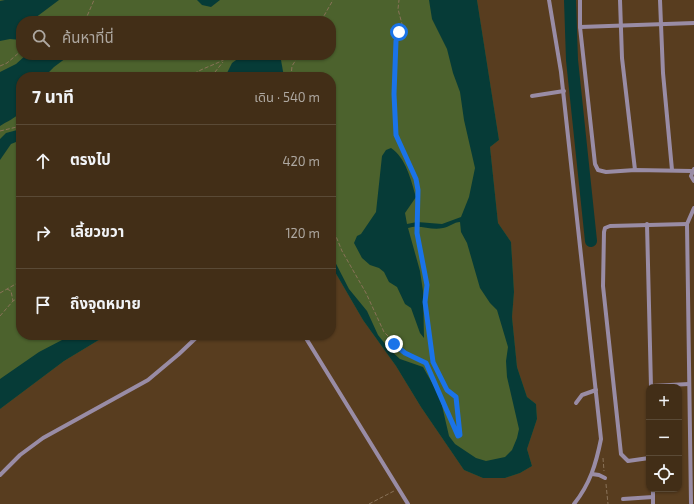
<!DOCTYPE html>
<html lang="th">
<head>
<meta charset="utf-8">
<style>
	body { margin:0; font-family:"Exo 2","Noto Sans Thai",sans-serif; background:#4c3a24; color:#f1f3f6 }
	.controls { position:absolute; right:12px; bottom:12px; display:grid; overflow:hidden; border-radius:8px; box-shadow:0 1px 3px #0004 }
	.controls button { width:36px; height:36px; display:grid; place-items:center; padding:0; border:0; border-bottom:1px solid #5a4a36; background:#422e17; color:#f1f3f6; font:20px sans-serif }
	.stop { position:absolute; width:12px; height:12px; margin:-9px; border:3px solid #1a73e8; border-radius:50%; background:#fff }
	.stop.end { background:#1a73e8; border-color:#fff; box-shadow:0 1px 4px #0008 }
	.list { margin:0; padding:0; list-style:none }
	h2 { display:flex; justify-content:space-between; align-items:center; height:52px; margin:0; padding:0 16px; font-size:17px }
	h2 small { font-size:13px; font-weight:400; color:#aea8a1 }
	.list li { display:grid; grid-template-columns:26px 1fr auto; gap:12px; align-items:center; box-sizing:border-box; height:72px; padding:0 16px; border-top:1px solid #5a4a36 }
	.list b { display:block; font-size:15px; white-space:nowrap }
	.list em { font-size:13px; font-style:normal; color:#aea8a1 }
	.icon { flex:none; width:22px; height:22px; fill:none; stroke:currentColor; stroke-width:2; stroke-linecap:round; stroke-linejoin:round }
	.map { position:relative; flex:none; width:694px; height:504px; overflow:hidden }
	.search { position:absolute; background:#422e17; box-shadow:0 1px 3px #0004; left:16px; top:16px; width:320px; height:44px; display:flex; align-items:center; gap:10px; box-sizing:border-box; padding:0 14px; border-radius:16px; color:#aea8a1; font-size:15px }
	.panel { position:absolute; background:#422e17; box-shadow:0 1px 3px #0004; left:16px; top:72px; width:320px; height:268px; border-radius:16px }
	.map>svg:first-child { display:block }
	.green { fill:#4c622d; fill-rule:evenodd }
	.water { fill:#063b37 }
	.lines { fill:none; stroke-linecap:round; stroke-linejoin:round }
	.river { stroke:#063b37; stroke-width:12 }
	.path { stroke:#897258; stroke-width:1; stroke-dasharray:4 2; stroke-linecap:butt }
	.minor { stroke:#998ca5; stroke-width:4 }
	.route { stroke:#1a73e8; stroke-width:5 }
</style>
</head>
<body>
<div class="map">
<svg width="694" height="504" viewBox="0 0 694 504">
	<rect width="100%" height="100%" fill="#583d1f"/>
	<!-- green -->
	<path class="green" d="M0 0H477L499 140 490 147 498 223 511 242 514 292 512 317 517 367 527 397 536 404 537 419 527 449 532 466 520 473 505 478H483L464 470 421 407 396 366 363 320 331 265V77H21V335H107L64 361 0 409ZM21 21H331V55H21Z"/>
	<!-- water -->
	<g class="water">
		<path d="M5 0H59L31 21H21V40L10 39 0 41V1Z"/>
		<path d="M197 0H220L211 7 202 5Z"/>
		<path d="M429 0H477L499 140 490 147 498 223 511 242 514 292 512 317 517 367 527 397 536 404 537 419 527 449 532 466 520 473 505 478H483L464 470 421 407 396 366 363 320 331 265V254L349 289 367 311 378 335 390 350 400 359 423 367 440 397 449 436 455 444 476 458 486 461 505 457 512 450 517 438 519 429 507 377 506 361 508 347 497 310 490 303 480 288 467 243 461 232 460 222C454 222 449 227 443 228 431 231 420 224 408 228L420 271 423 291 424 338 420 333 411 308 405 304 397 287 389 282 384 272 379 268 370 265 362 258 354 243 357 236 361 234 376 212 382 156 386 150 391 148C406 158 411 180 416 197L405 213 407 224 417 222 442 224 461 217 469 197 475 168 464 120 460 92 453 73 447 49 432 19Z"/>
		<path d="M26 55H70L54 67 44 77H21V112C17 117 6 122 0 126V72L16 64Z"/>
		<path d="M243 55H275L281 60 284 77H225L232 63Z"/>
		<path d="M21 129V140L11 144 0 160V139L6 133Z"/>
		<path d="M69 335H107L64 361 0 409V379L39 352 62 340Z"/>
	</g>
	<g class="lines">
		<!-- river -->
		<path class="river" d="M570 0 572 60 591 241"/>
		<!-- path -->
		<g class="path">
			<path d="M85 21 94 0"/>
			<path d="M321 21 333 0"/>
			<path d="M0 66 7 63 21 51"/>
			<path d="M189 77C202 67 218 65 231 55"/>
			<path d="M211 77 223 62"/>
			<path d="M291 77 292 66 299 55"/>
			<path d="M0 131 21 126"/>
			<path d="M331 208 335 234 342 251 366 293 384 332 405 353 426 363 440 393 453 427 458 436 461 435 456 397 447 390 433 362 425 302 427 285 417 233 418 190 416 179 396 135 394 94 396 41 402 24 398 9 399 0"/>
			<path d="M7 289 11 291 13 301"/>
			<path d="M0 293 21 281"/>
			<path d="M0 316 13 301 21 296"/>
			<path d="M603 458 604 471"/>
			<path d="M606 484 608 504"/>
			<path d="M369 504 394 491"/>
		</g>
		<!-- minor -->
		<g class="minor">
			<path d="M549 0 561 72 601 439C596 464 590 484 574 504"/>
			<path d="M580 0V27L595 164 598 170 606 172 635 170 692 171"/>
			<path d="M620 0 622 58 635 170"/>
			<path d="M660 0 663 73 672 170"/>
			<path d="M580 27 694 23"/>
			<path d="M532 96 564 91"/>
			<path d="M694 169 691 176 694 181"/>
			<path d="M647 224 651 387"/>
			<path d="M304 335 408 504"/>
			<path d="M651 386 689 384"/>
			<path d="M576 403 582 395 596 390"/>
			<path d="M649 458 628 461 621 454 603 286 604 232 605 228 610 226 687 224"/>
			<path d="M592 474 599 475 605 478"/>
			<path d="M0 475 20 455 43 438 148 380 179 354 199 335"/>
			<path d="M653 489V504"/>
			<path d="M623 499 653 497"/>
			<path d="M691 503 687 224 694 208"/>
		</g>
	</g>
	<g class="lines">
		<!-- route -->
		<path class="route" d="M394 344 405 353 426 363 458 436 460 435 456 397 447 390 433 362 425 302 427 285 417 233 418 190 416 179 396 135 394 94 396 41 399 32"/>
	</g>
</svg>
<div class="controls">
<button>+</button>
<button>−</button>
<button><svg class="icon" aria-label="locate" viewBox="0 0 24 24"><circle cx="12" cy="12" r="6"/><path d="M12 2v4M12 18v4M2 12h4M18 12h4"/></svg></button>
</div>
<div class="stop" style="left:399px;top:32px"></div>
<div class="stop end" style="left:394px;top:344px"></div>
<div class="search"><svg class="icon" aria-label="search" viewBox="0 0 24 24"><circle cx="10" cy="10" r="6"/><path d="M15 15l6 6"/></svg>ค้นหาที่นี่</div>
<section class="panel">
<h2>7 นาที<small>เดิน · 540 m</small></h2>
<ul class="list">
<li><svg class="icon" aria-label="ahead" viewBox="0 0 24 24"><path d="M12 20V5M6 11l6-6 6 6"/></svg><div><b>ตรงไป</b></div><em>420 m</em></li>
<li><svg class="icon" aria-label="right" viewBox="0 0 24 24"><path d="M7 20v-9h11M14 6l5 5-5 5"/></svg><div><b>เลี้ยวขวา</b></div><em>120 m</em></li>
<li><svg class="icon" aria-label="arrive" viewBox="0 0 24 24"><path d="M6 21V4h12l-3 4 3 4H6"/></svg><div><b>ถึงจุดหมาย</b></div></li>
</ul>
</section>
</div>
</body>
</html>
